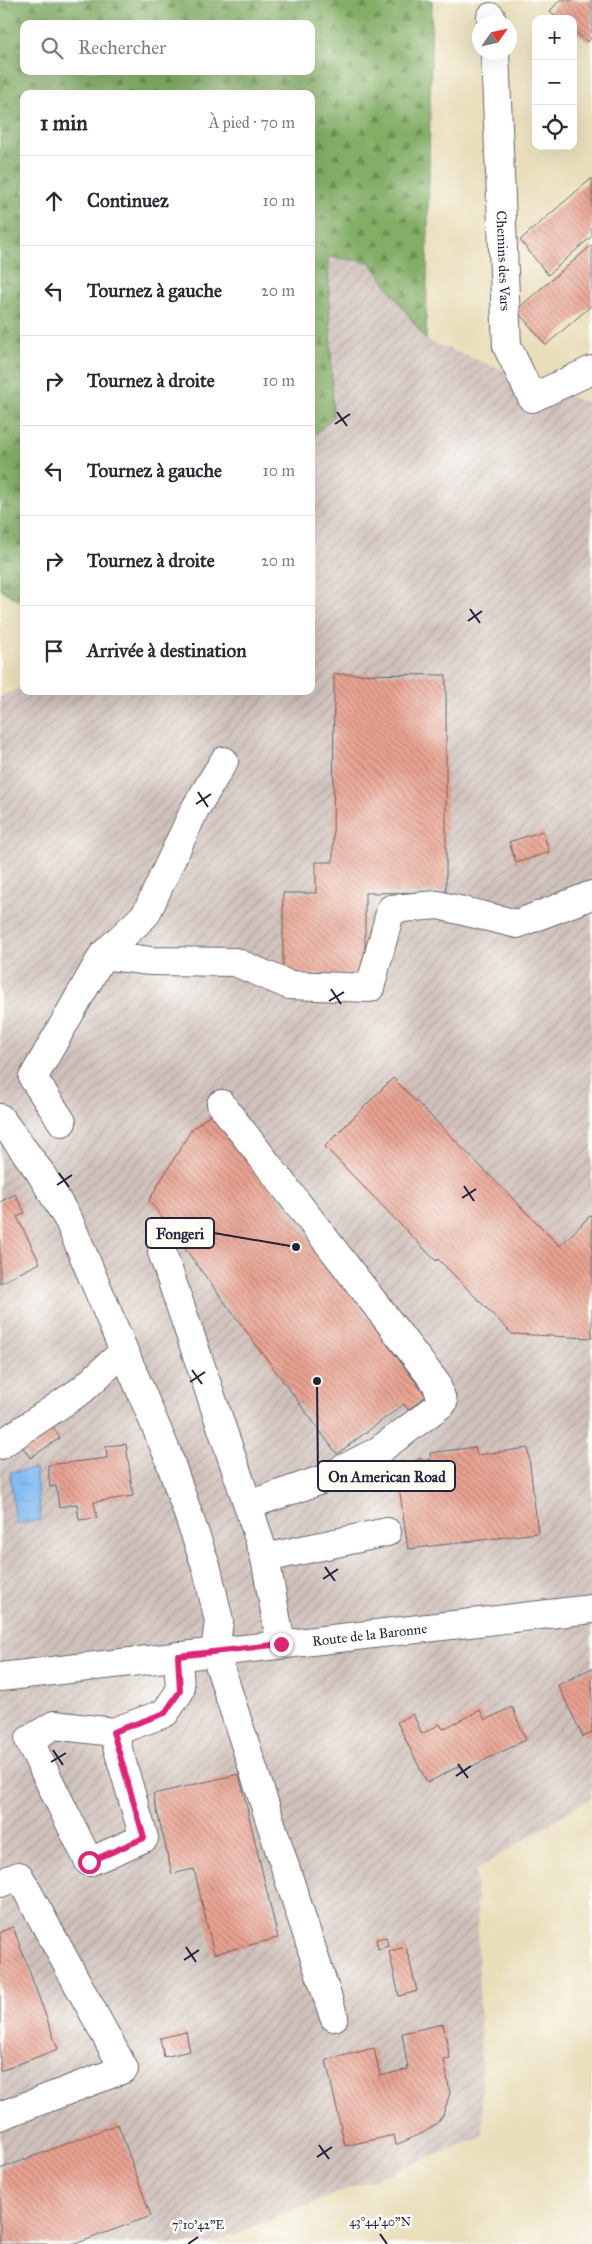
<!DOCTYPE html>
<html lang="fr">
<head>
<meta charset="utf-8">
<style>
	body { margin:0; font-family:"IM FELL Great Primer",serif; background:#f7f7f7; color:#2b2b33 }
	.controls { position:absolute; right:15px; top:15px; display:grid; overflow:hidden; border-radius:10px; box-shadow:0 5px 20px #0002 }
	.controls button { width:45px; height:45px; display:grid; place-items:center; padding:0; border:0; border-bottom:1px solid #e1e1e2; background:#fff; color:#2b2b33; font:25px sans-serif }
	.compass { position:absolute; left:472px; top:15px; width:45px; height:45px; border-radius:50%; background:#fff; box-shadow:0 5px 20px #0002; rotate:56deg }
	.stop { position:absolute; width:15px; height:15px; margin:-11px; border:4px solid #db2777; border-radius:50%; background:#fff }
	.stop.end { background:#db2777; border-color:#fff; box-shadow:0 1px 5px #0008 }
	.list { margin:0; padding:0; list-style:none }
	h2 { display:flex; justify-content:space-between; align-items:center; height:65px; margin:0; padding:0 20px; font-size:21px }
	h2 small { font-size:16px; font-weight:400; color:#7c7c81 }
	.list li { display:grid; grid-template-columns:32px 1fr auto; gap:15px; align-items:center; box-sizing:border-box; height:90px; padding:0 20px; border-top:1px solid #e1e1e2 }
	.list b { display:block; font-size:19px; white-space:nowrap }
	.list em { font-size:16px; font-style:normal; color:#7c7c81 }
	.icon { flex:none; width:28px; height:28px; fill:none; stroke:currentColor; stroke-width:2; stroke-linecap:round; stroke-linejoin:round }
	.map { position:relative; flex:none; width:592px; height:2244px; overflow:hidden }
	.search { position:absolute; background:#fff; box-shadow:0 5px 20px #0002; left:20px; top:20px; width:295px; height:55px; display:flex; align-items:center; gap:12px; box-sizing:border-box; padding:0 18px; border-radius:10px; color:#7c7c81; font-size:19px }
	.panel { position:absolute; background:#fff; box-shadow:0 5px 20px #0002; left:20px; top:90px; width:295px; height:605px; border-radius:10px }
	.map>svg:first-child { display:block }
	.industrial { fill:url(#industrial-furrows) }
	.forest { fill:url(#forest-firs); stroke:#526850; fill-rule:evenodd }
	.water { fill:url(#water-ripples); stroke:#526e97 }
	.building { fill:url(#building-back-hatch) }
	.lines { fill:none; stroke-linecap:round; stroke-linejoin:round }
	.minor-casing { stroke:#686467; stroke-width:30 }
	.major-casing { stroke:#686467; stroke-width:30 }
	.minor { stroke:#fff; stroke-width:28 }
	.major { stroke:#fff; stroke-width:28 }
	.route { stroke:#db2777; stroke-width:6 }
	.ticks { fill:none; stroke:#22223b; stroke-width:2 }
	.labels { text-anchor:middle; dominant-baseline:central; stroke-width:5; stroke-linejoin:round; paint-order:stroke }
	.street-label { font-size:14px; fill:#22223b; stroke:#fdfcf7 }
	.ticks-label { font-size:12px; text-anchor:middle; fill:#22223b; stroke:#fdfcf7; stroke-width:5; stroke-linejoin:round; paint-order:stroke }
	.leader { fill:none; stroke:#22223b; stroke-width:2 }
	.callout-dot { fill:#22223b; stroke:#fdfcf7; stroke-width:2 }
	.callout { fill:#fdfcf7; stroke:#22223b; stroke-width:2 }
	.callout-label { font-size:15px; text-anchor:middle; font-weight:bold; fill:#22223b }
</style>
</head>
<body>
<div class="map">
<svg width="592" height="2244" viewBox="0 0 592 2244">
	<defs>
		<pattern id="industrial-furrows" width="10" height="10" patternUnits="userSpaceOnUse" patternTransform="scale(1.25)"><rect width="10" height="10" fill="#cfc0bb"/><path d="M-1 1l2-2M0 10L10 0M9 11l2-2" fill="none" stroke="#b1a5a2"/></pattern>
		<pattern id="forest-firs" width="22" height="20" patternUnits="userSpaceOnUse" patternTransform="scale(1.25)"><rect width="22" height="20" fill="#83ae66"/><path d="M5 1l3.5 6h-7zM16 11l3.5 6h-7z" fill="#6b8d55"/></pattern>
		<pattern id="water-ripples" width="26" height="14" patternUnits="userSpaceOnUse" patternTransform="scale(1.25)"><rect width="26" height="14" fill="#83bbf3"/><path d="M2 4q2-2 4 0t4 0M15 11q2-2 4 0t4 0" fill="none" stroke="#71a0d1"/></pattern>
		<pattern id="building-back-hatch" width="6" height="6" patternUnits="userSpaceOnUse" patternTransform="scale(1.25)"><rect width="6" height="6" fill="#e8a190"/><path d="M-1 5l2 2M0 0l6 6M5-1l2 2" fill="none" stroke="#bc8377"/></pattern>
	</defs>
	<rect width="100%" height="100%" fill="#fdfcf7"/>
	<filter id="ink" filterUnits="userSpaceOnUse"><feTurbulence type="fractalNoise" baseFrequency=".02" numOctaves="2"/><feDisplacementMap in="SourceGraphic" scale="10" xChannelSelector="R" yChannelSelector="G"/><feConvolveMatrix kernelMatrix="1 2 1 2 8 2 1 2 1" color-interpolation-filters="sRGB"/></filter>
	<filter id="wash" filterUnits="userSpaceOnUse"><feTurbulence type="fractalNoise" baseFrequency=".0096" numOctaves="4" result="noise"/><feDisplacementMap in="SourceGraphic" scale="20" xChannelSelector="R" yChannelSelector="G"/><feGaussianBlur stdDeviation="1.12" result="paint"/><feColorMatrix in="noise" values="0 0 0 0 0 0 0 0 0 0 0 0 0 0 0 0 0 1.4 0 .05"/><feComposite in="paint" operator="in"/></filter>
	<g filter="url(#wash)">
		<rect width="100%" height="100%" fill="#e9deba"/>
		<!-- industrial -->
		<path class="industrial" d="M328 257 370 262 426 340 592 405V1797L476 1870 483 2136 209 2244H0V697L24 686V691H311V439L333 417Z"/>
		<!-- forest -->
		<path class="forest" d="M0 0H432L426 340 370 262 328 257 333 417 311 439V94H24V604L0 589ZM24 24H311V71H24Z"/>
		<!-- water -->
		<path class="water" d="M35 1469 41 1520 16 1524 10 1472Z"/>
		<g id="blocks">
			<!-- building -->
			<g class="building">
				<path d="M560 0H592V36L588 42 573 30V19H560L550 11Z"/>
				<path d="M592 178V236L548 275 520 240Z"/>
				<path d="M592 245V305L546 345 516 310Z"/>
				<path d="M334 674 446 675V892L365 893V974H283V893H316V862H333Z"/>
				<path d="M543 831 549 852 516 863 509 842Z"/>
				<path d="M393 1078 560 1246 592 1214V1338L512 1334 438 1259 436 1261 327 1149 325 1146Z"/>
				<path d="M214 1112 426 1396 408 1410 404 1404 337 1454 149 1200 192 1129Z"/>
				<path d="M15 1194 25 1213 17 1217 40 1263 0 1283V1202Z"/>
				<path d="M50 1423 60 1438 30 1458 20 1443Z"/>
				<path d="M126 1444 133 1496 94 1502 97 1518 79 1520 77 1504 59 1507 56 1486 50 1487 48 1465 107 1458 106 1446Z"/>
				<path d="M475 1447 477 1455 528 1448 538 1533 408 1549 397 1472 403 1470 402 1468 421 1458 424 1461 431 1459 430 1453Z"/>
				<path d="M592 1668V1733L583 1737 558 1685Z"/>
				<path d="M512 1707 526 1740 462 1771 459 1766 427 1783 397 1722 413 1714 422 1734 440 1724 443 1729 480 1710 485 1720Z"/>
				<path d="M239 1774 278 1938 214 1954 194 1869 172 1874 153 1794Z"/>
				<path d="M13 1927 58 2049 0 2071V1932Z"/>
				<path d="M386 1937 388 1946 378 1949 376 1939Z"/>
				<path d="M406 1947 417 1991 399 1996 389 1951Z"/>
				<path d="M443 2024 450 2059 444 2060 450 2093 443 2115 437 2123 425 2132 396 2145 394 2135 345 2146 326 2060 374 2048 380 2076 408 2069 402 2033Z"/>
				<path d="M186 2032 190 2051 164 2057 160 2038Z"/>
				<path d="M118 2124 151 2216 75 2244H0V2169Z"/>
			</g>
		</g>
	</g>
	<g filter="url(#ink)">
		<use href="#blocks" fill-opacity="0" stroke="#686467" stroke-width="1"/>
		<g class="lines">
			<defs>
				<g id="minor">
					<path d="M491 17 492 22"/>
					<path id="s1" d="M495 52 507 346 532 398 592 370"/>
					<path d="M103 955 146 914 195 809 224 761"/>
					<path d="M221 1104 436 1383 443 1403 378 1451 321 1480 248 1505 265 1558"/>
					<path d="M0 1118 40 1172 69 1221 167 1453 207 1569 219 1621 215 1652 334 2017"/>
					<path d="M62 1122 33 1078 103 955 150 961 235 962 289 985 370 988 391 909 438 905 517 924 592 895"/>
					<path d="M162 1252 248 1505"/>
					<path d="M0 1445 82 1390 123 1352"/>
					<path d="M281 1644 265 1558 387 1532"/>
					<path d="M113 1732 54 1725 29 1740 89 1862 144 1838 113 1732 165 1713 180 1691 178 1656"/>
					<path d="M0 1883 19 1876 124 2069 0 2116"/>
				</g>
				<g id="major">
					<path id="s2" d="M0 1677 592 1609"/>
				</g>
			</defs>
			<!-- minor casing -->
			<use href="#minor" class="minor-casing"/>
			<!-- major casing -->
			<use href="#major" class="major-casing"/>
			<!-- minor -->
			<use href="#minor" class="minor"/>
			<!-- major -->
			<use href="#major" class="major"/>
		</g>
	</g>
	<g class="lines" filter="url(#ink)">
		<!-- route -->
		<path class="route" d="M89 1862 144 1838 113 1732 165 1713 180 1691 178 1656 281 1644"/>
	</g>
	<!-- ticks -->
	<path class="ticks" d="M337 412 347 426M335 424 350 414M470 609 480 623M468 621 482 611M198 792 208 807M196 804 211 794M331 989 341 1004M329 1001 344 992M59 1173 69 1187M57 1185 72 1175M464 1186 474 1201M462 1198 476 1189M192 1370 202 1384M190 1382 205 1372M325 1567 335 1581M323 1579 338 1569M53 1750 63 1765M51 1762 66 1753M458 1764 468 1778M456 1776 471 1766M186 1947 196 1962M184 1960 199 1950M319 2145 329 2159M317 2157 332 2147M380 2234 387 2244M188 2244 198 2237"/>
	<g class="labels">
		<!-- street labels -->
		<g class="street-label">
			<text stroke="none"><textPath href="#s1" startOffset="209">Chemins des Vars</textPath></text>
			<text stroke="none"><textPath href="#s2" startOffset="372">Route de la Baronne</textPath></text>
		</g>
	</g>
	<g class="ticks-label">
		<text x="380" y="2226">43°44'40"N</text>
		<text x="198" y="2229">7°10'42"E</text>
	</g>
	<!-- callouts -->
	<path class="leader" d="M296 1247L214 1233M317 1381L318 1476"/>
	<g class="callout-dot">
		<circle cx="296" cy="1247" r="5"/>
		<circle cx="317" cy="1381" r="5"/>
	</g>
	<g class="callout">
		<rect x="146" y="1218" width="68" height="30" rx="5"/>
		<rect x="318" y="1461" width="137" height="30" rx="5"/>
	</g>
	<g class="callout-label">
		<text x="180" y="1239">Fongeri</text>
		<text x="387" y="1482">On American Road</text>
	</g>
</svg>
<div class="controls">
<button>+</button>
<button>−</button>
<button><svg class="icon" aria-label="locate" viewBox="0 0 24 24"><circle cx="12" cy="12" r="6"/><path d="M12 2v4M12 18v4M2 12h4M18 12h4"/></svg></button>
</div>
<svg class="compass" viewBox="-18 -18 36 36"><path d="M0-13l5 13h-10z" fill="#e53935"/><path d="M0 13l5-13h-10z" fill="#7c7c81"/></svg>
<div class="stop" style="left:89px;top:1862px"></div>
<div class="stop end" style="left:281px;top:1644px"></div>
<div class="search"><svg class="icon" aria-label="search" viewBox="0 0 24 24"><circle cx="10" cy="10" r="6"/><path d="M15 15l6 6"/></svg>Rechercher</div>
<section class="panel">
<h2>1 min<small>À pied · 70 m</small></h2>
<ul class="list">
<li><svg class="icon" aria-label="ahead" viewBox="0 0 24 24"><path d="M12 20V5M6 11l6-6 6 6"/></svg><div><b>Continuez</b></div><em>10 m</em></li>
<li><svg class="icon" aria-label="left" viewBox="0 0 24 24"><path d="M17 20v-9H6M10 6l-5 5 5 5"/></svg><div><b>Tournez à gauche</b></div><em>20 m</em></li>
<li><svg class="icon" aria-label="right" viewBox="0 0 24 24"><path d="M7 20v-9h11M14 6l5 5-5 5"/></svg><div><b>Tournez à droite</b></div><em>10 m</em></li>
<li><svg class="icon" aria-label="left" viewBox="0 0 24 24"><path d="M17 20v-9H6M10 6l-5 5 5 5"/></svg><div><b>Tournez à gauche</b></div><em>10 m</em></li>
<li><svg class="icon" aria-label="right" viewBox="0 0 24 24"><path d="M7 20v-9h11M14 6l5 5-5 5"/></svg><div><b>Tournez à droite</b></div><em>20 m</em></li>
<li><svg class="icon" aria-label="arrive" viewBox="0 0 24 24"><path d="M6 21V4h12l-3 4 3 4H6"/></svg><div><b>Arrivée à destination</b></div></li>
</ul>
</section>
</div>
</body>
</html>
